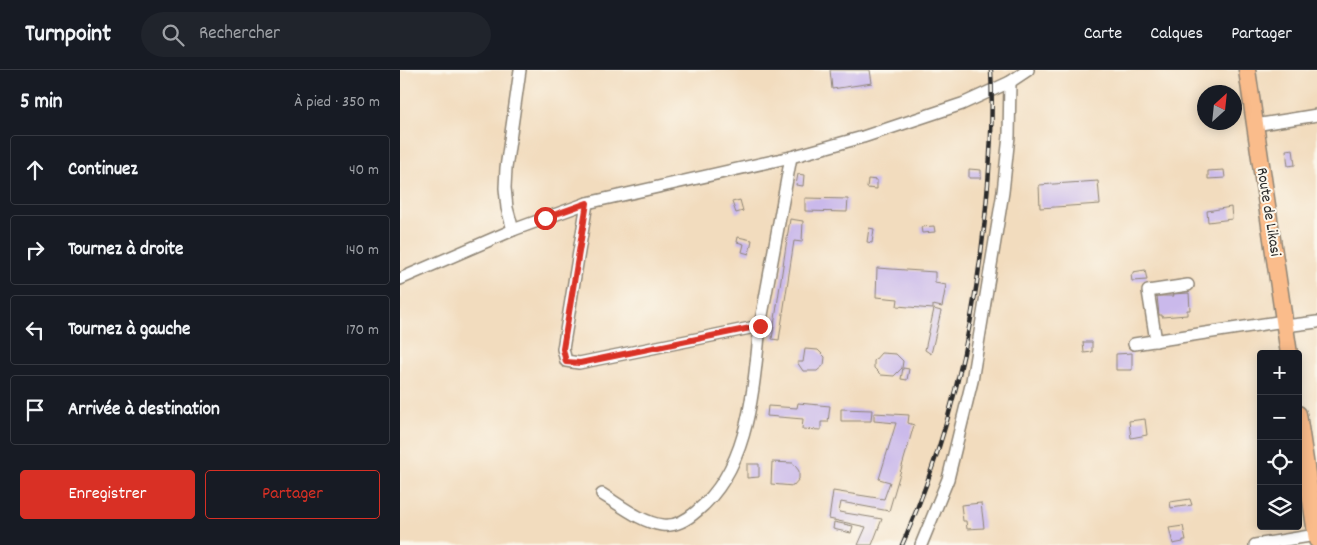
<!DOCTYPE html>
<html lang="fr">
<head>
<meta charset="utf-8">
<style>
	body { margin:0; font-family:Dekko,sans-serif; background:#20242c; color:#f1f3f6 }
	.controls { position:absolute; right:15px; bottom:15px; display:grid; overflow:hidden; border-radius:5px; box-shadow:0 2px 12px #0003 }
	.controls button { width:45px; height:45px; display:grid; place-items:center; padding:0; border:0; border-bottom:1px solid #363941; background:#171b24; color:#f1f3f6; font:25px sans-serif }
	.compass { position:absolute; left:797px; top:15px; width:45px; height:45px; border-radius:50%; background:#171b24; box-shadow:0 2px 12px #0003; rotate:27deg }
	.stop { position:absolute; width:15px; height:15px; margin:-11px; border:4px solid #d93025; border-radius:50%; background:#fff }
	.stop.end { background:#d93025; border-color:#fff; box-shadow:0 1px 5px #0008 }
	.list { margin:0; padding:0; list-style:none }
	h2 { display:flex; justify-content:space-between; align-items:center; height:65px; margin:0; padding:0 20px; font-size:21px }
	h2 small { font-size:16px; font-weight:400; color:#9ea1a6 }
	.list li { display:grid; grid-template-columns:32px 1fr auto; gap:15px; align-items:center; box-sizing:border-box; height:70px; margin:0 10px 10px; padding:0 10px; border:1px solid #363941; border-radius:5px }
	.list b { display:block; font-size:19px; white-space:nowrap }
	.list em { font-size:16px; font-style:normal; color:#9ea1a6 }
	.actions { display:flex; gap:10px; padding:15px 20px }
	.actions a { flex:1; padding:11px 0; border:1px solid #d93025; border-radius:5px; text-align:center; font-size:18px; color:#d93025 }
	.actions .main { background:#d93025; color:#fff }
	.icon { flex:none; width:28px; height:28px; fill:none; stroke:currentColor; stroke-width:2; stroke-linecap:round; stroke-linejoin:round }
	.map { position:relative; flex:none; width:917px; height:475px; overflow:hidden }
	header { display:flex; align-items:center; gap:30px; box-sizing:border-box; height:70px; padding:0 25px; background:#171b24; border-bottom:1px solid #363941 }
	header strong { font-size:24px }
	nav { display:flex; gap:28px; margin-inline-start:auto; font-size:18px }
	.search { width:350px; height:45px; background:#20242c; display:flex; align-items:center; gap:12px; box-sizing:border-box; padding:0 18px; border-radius:28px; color:#9ea1a6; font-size:19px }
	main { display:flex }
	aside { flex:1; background:#171b24 }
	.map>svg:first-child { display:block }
	.building { fill:#cab9eb }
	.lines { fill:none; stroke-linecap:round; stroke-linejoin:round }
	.minor-casing { stroke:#8e8474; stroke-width:14 }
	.highway-casing { stroke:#8e8474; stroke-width:19 }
	.minor { stroke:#fff; stroke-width:11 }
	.highway { stroke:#fabc8b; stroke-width:16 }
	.rail-casing { stroke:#2b2b2b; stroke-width:4.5 }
	.rail { stroke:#fbf7ec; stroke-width:2.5; stroke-dasharray:8; stroke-linecap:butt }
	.route { stroke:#d93025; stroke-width:6 }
	.labels { text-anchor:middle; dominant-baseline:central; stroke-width:4; stroke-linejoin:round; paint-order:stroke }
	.street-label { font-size:16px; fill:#2b2b2b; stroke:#fbf7ec }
</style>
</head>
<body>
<header>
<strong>Turnpoint</strong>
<div class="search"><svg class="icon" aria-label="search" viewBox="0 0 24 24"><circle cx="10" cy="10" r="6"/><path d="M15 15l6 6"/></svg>Rechercher</div>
<nav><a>Carte</a><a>Calques</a><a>Partager</a></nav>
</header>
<main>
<aside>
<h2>5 min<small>À pied · 350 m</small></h2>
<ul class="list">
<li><svg class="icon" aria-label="ahead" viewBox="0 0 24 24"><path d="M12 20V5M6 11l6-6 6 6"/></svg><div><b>Continuez</b></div><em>40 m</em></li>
<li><svg class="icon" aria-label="right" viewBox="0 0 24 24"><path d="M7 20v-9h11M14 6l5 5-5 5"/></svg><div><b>Tournez à droite</b></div><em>140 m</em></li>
<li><svg class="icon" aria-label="left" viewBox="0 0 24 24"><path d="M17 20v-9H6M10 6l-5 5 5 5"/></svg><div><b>Tournez à gauche</b></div><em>170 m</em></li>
<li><svg class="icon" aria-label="arrive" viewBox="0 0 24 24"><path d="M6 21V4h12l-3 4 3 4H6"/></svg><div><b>Arrivée à destination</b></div></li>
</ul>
<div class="actions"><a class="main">Enregistrer</a><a>Partager</a></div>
</aside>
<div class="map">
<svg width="917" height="475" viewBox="0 0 917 475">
	<rect width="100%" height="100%" fill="#fbf7ec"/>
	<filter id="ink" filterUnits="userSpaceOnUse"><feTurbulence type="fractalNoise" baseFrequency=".02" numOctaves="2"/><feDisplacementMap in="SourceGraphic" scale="10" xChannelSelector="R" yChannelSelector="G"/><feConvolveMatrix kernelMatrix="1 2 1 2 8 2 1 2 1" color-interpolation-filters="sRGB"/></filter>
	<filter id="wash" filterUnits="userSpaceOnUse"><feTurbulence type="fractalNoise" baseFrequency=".0096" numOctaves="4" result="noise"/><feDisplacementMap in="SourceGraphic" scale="20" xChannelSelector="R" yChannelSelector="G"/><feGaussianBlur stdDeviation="1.12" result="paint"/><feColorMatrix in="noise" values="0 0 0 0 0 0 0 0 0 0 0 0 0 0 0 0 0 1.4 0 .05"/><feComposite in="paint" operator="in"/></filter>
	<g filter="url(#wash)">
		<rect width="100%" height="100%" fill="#f2dcbe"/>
		<g id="blocks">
			<!-- building -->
			<g class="building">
				<path d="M430 0H470L472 13 432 19Z"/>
				<path d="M893 79 895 95 888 96 886 80Z"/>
				<path d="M569 99 581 100V108H569Z"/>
				<path d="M824 100 825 108 808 109V101Z"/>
				<path d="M398 104 404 105 403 116 396 115Z"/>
				<path d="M468 109 477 110V119L467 118Z"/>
				<path d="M698 111 700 134 640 138 639 115Z"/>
				<path d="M405 128 448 129 447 142 405 141Z"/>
				<path d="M340 130 343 141 336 143 332 132Z"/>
				<path d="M831 137 832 149 808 152 807 141Z"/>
				<path d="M390 149 403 151 402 172 394 171 379 270 372 269Z"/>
				<path d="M534 156 535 162 522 163 521 157Z"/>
				<path d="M469 158 474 159 472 173 467 172Z"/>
				<path d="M338 167 352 170 349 184 342 182 344 174 337 172Z"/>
				<path d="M477 198 535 202V213L546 215 542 237 533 235V239L497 236 498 229 476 227Z"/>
				<path d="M745 200 747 210 732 211 731 205 733 204V202Z"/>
				<path d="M789 223 790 240H787V245L762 247V245H759L757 226H774L773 224Z"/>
				<path d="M534 239 541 241 531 284 525 280Z"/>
				<path d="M683 272H692V282L684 283Z"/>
				<path d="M405 279 418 280 425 287 424 295 417 301H403L397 292H403Z"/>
				<path d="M481 283 496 284 503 291 502 298 494 306 481 305 474 298V291Z"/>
				<path d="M732 283V300H716V284Z"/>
				<path d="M503 298 509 299 507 310 501 309Z"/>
				<path d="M398 333 430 336 428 352H421V360L402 359 403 349 367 346 368 336 397 338Z"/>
				<path d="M441 339 472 340 471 351H441Z"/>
				<path d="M474 343 509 345 508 353 514 355 489 441 441 432 439 442 482 449 472 475H458L466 457 429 449 433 421 484 429 490 412 479 409 496 353 474 351Z"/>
				<path d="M745 349 747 365 731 368 729 351Z"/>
				<path d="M372 392 393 393 399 401V409L393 416 371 414Z"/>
				<path d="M347 394H359V407L347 408Z"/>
				<path d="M790 429 792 435 771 438 770 432Z"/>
				<path d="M581 433 584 458 567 459 566 451H563L561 435Z"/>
				<path d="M434 452 453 456 451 463 433 459Z"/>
				<path d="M783 456 786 470H783V472L773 474 769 458Z"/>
			</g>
		</g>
	</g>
	<g filter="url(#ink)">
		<use href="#blocks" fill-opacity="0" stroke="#8e8474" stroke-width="1"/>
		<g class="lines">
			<defs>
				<g id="minor">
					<path d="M855 55 917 45"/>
					<path d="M187 133 163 279 166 291 179 293 360 256 391 87"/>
					<path d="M113 160 107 138 105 118 106 98 120 0"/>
					<path d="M0 209 113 160 187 133 391 87 463 67 562 34 610 12 628 0"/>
					<path d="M885 256 917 252"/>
					<path d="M756 271 748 221 788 215"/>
					<path d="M734 274 884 251"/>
					<path d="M202 424C220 435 241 452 262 455 275 457 288 449 297 441 350 397 353 320 360 256"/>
					<path d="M521 475 548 409 572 311 603 122 609 66 610 12"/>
					<path d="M855 475 916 465"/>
				</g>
				<g id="highway">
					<path d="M847 0 889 284"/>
					<path d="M898 344 917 470"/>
				</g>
			</defs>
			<!-- minor casing -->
			<use href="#minor" class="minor-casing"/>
			<!-- highway casing -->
			<use href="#highway" class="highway-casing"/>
			<!-- minor -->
			<use href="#minor" class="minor"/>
			<!-- highway -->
			<use href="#highway" class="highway"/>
			<defs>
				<path id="rail" d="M502 475C552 362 579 237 588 114 591 76 593 38 591 0"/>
			</defs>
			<!-- rail casing -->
			<use href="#rail" class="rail-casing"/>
			<!-- rail -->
			<use href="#rail" class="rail"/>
		</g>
	</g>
	<g class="lines" filter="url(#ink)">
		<!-- route -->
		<path class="route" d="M145 148 187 133 163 279 166 292 180 293 360 256"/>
	</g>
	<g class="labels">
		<!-- street labels -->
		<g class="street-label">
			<text transform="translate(868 142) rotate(81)">Route de Likasi</text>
		</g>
	</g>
</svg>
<div class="controls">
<button>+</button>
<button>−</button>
<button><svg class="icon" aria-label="locate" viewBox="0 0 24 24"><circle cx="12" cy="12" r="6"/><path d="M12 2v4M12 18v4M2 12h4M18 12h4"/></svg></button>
<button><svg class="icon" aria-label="layers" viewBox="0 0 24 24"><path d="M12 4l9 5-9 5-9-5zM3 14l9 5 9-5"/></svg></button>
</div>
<svg class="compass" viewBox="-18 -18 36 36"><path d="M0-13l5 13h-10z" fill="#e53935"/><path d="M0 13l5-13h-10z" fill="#9ea1a6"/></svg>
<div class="stop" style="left:145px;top:148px"></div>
<div class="stop end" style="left:360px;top:256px"></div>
</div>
</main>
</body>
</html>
